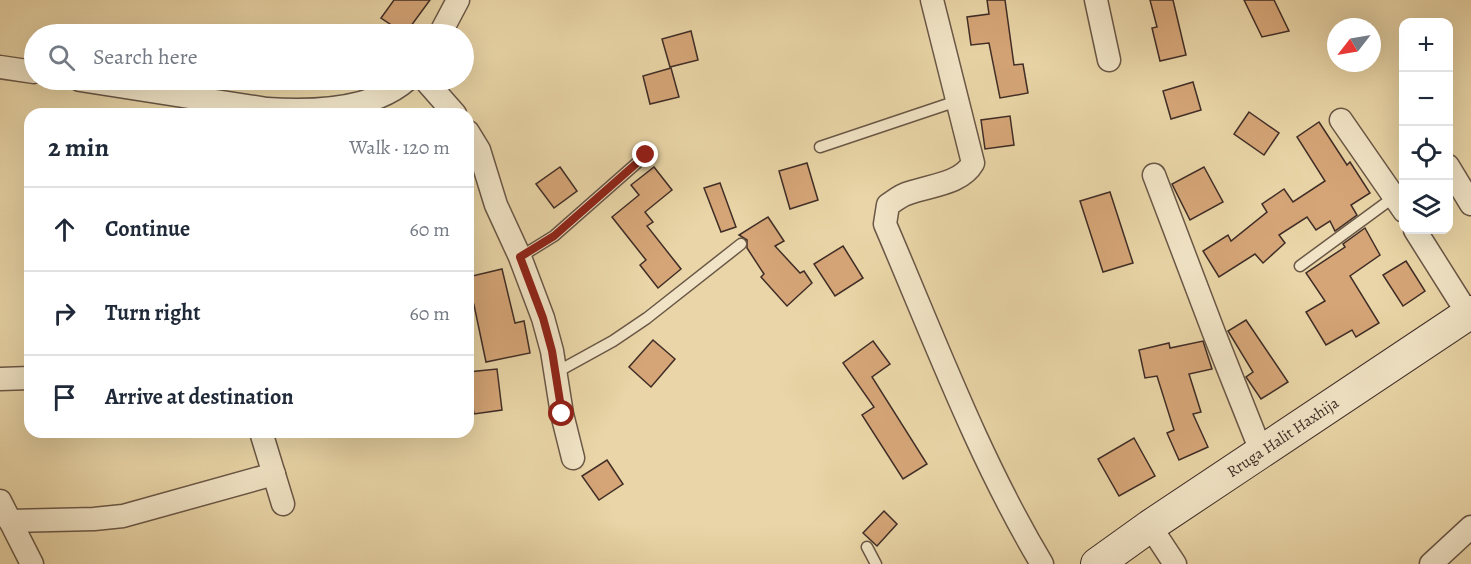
<!DOCTYPE html>
<html lang="en">
<head>
<meta charset="utf-8">
<style>
	body { margin:0; font-family:Alegreya,serif; background:#f6f6f7; color:#1f2937 }
	.controls { position:absolute; right:18px; top:18px; display:grid; overflow:hidden; border-radius:12px; box-shadow:0 6px 24px #0002 }
	.controls button { width:54px; height:54px; display:grid; place-items:center; padding:0; border:0; border-bottom:2px solid #e0e1e3; background:#fff; color:#1f2937; font:30px sans-serif }
	.compass { position:absolute; left:1327px; top:18px; width:54px; height:54px; border-radius:50%; background:#fff; box-shadow:0 6px 24px #0002; rotate:239deg }
	.stop { position:absolute; width:18px; height:18px; margin:-14px; border:4px solid #8f2418; border-radius:50%; background:#fff }
	.stop.end { background:#8f2418; border-color:#fff; box-shadow:0 2px 6px #0008 }
	.list { margin:0; padding:0; list-style:none }
	h2 { display:flex; justify-content:space-between; align-items:center; height:78px; margin:0; padding:0 24px; font-size:26px }
	h2 small { font-size:20px; font-weight:400; color:#747a83 }
	.list li { display:grid; grid-template-columns:39px 1fr auto; gap:18px; align-items:center; box-sizing:border-box; height:84px; padding:0 24px; border-top:2px solid #e0e1e3 }
	.list b { display:block; font-size:22px; white-space:nowrap }
	.list em { font-size:20px; font-style:normal; color:#747a83 }
	.icon { flex:none; width:33px; height:33px; fill:none; stroke:currentColor; stroke-width:2; stroke-linecap:round; stroke-linejoin:round }
	.map { position:relative; flex:none; width:1471px; height:564px; overflow:hidden }
	.search { position:absolute; background:#fff; box-shadow:0 6px 24px #0002; left:24px; top:24px; width:450px; height:66px; display:flex; align-items:center; gap:15px; box-sizing:border-box; padding:0 21px; border-radius:33px; color:#747a83; font-size:22px }
	.panel { position:absolute; background:#fff; box-shadow:0 6px 24px #0002; left:24px; top:108px; width:450px; height:330px; border-radius:18px }
	.map>svg:first-child { display:block }
	.building { fill:#d5a577; stroke:#3f2d26; stroke-width:1.5 }
	.lines { fill:none; stroke-linecap:round; stroke-linejoin:round }
	.lane-casing { stroke:#6a5746; stroke-width:13 }
	.street-casing { stroke:#6a5746; stroke-width:25 }
	.secondary-casing { stroke:#3f2d26; stroke-width:34 }
	.lane { stroke:#f1e4c6; stroke-width:10 }
	.street { stroke:#f1e4c6; stroke-width:22 }
	.secondary { stroke:#f1e4c6; stroke-width:32 }
	.route { stroke:#8f2418; stroke-width:8 }
	.labels { text-anchor:middle; dominant-baseline:central; stroke-width:4.5; stroke-linejoin:round; paint-order:stroke }
	.street-label { font-size:16px; fill:#3f2d26; stroke:#f1e4c6 }
</style>
</head>
<body>
<div class="map">
<svg width="1471" height="564" viewBox="0 0 1471 564">
	<rect width="100%" height="100%" fill="#e9d5a7"/>
	<filter id="stains"><feTurbulence type="fractalNoise" baseFrequency=".00333" numOctaves="4"/><feColorMatrix values="0 0 0 0 .2 0 0 0 0 .09 0 0 0 0 .02 0 0 0 .5 -.17"/></filter>
	<radialGradient id="worn" r=".72"><stop offset=".6" stop-color="#630" stop-opacity="0"/><stop offset="1" stop-color="#630" stop-opacity=".3"/></radialGradient>
	<!-- building -->
	<g class="building">
		<path d="M394 0H430L405 34 381 18Z"/>
		<path d="M987 0H1005L1014 65 1023 64 1028 93 1000 98 989 43 971 45 967 17 989 14Z"/>
		<path d="M1150 0H1173L1186 55 1160 61 1152 28 1157 27Z"/>
		<path d="M1244 0H1274L1289 31 1262 37Z"/>
		<path d="M691 31 698 60 670 67 662 39Z"/>
		<path d="M671 68 679 97 650 104 643 76Z"/>
		<path d="M1193 82 1201 110 1171 119 1163 91Z"/>
		<path d="M1249 112 1279 133 1264 155 1234 134Z"/>
		<path d="M1010 116 1014 145 985 149 981 120Z"/>
		<path d="M1319 122 1347 165 1350 162 1370 193 1351 205 1357 215 1335 231 1330 221 1316 230 1307 217 1279 235 1285 243 1263 263 1255 254 1219 277 1203 251 1228 235 1231 241 1267 212 1262 204 1284 189 1293 202 1325 181 1297 137Z"/>
		<path d="M807 163 818 200 790 209 779 171Z"/>
		<path d="M560 167 577 191 554 208 536 184Z"/>
		<path d="M654 167 672 190 645 212 653 222 647 226 681 269 658 288 640 265 646 260 612 217 639 195 631 185Z"/>
		<path d="M1204 167 1223 202 1190 220 1172 184Z"/>
		<path d="M720 183 736 227 721 232 704 188Z"/>
		<path d="M1110 192 1133 263 1103 272 1080 201Z"/>
		<path d="M768 217 784 241 775 246 800 273 804 271 812 283 787 306 761 277 764 274 747 248V240L739 235Z"/>
		<path d="M1365 228 1380 255 1350 276 1379 323 1356 337 1352 330 1326 345 1306 312 1325 301 1306 273 1345 247 1343 244Z"/>
		<path d="M843 246 863 278 835 296 814 264Z"/>
		<path d="M1406 261 1425 291 1403 306 1383 275Z"/>
		<path d="M502 269 515 323 524 321 530 353 486 362 474 305 468 286V277Z"/>
		<path d="M1246 320 1288 382 1261 399 1246 377 1253 372 1228 331Z"/>
		<path d="M653 340 675 359 651 387 629 367Z"/>
		<path d="M873 341 890 364 872 377 927 464 903 479 862 415 874 407 843 363Z"/>
		<path d="M1203 341 1212 369 1189 374 1201 412 1193 414 1208 447 1179 460 1167 433 1174 430 1157 376 1145 378 1139 350 1169 343 1170 348Z"/>
		<path d="M497 369 502 410 474 414 468 372Z"/>
		<path d="M1134 438 1155 476 1119 496 1098 459Z"/>
		<path d="M607 460 623 484 599 500 582 476Z"/>
		<path d="M884 511 897 524 877 546 863 533Z"/>
	</g>
	<g class="lines">
		<defs>
			<g id="lane">
				<path d="M820 147 957 101"/>
				<path d="M520 257 554 236 646 155"/>
				<path d="M1300 266 1394 197"/>
				<path d="M555 373 613 341 647 318 741 244"/>
				<path d="M867 547 876 564"/>
			</g>
			<g id="street">
				<path d="M932 0 973 163C961 184 931 185 909 193 901 195 894 201 888 205L885 224C934 338 978 457 1042 564"/>
				<path d="M1096 0 1109 60"/>
				<path d="M440 34 458 0"/>
				<path d="M0 67 34 72"/>
				<path d="M80 80 267 109C312 112 371 111 407 80"/>
				<path d="M425 80 455 114"/>
				<path d="M1341 120 1404 211"/>
				<path d="M468 132 479 150 496 205 520 257 543 318 552 351 562 414 573 458"/>
				<path d="M1448 166 1471 204"/>
				<path d="M1154 175 1214 333 1261 451"/>
				<path d="M1415 230 1468 314"/>
				<path d="M0 379 30 378"/>
				<path d="M261 432 283 504"/>
				<path d="M0 501 32 564"/>
				<path d="M10 521 94 519 123 516 274 474"/>
				<path d="M1150 526 1175 564"/>
				<path d="M1431 564 1471 527"/>
			</g>
			<g id="secondary">
				<path id="s1" d="M1097 564 1150 526 1471 312"/>
			</g>
		</defs>
		<!-- lane casing -->
		<use href="#lane" class="lane-casing"/>
		<!-- street casing -->
		<use href="#street" class="street-casing"/>
		<!-- secondary casing -->
		<use href="#secondary" class="secondary-casing"/>
		<!-- lane -->
		<use href="#lane" class="lane"/>
		<!-- street -->
		<use href="#street" class="street"/>
		<!-- secondary -->
		<use href="#secondary" class="secondary"/>
	</g>
	<g class="lines">
		<!-- route -->
		<path class="route" d="M562 414 552 351 543 318 520 257 554 236 646 155"/>
	</g>
	<g class="labels">
		<!-- street labels -->
		<g class="street-label">
			<text stroke="none"><textPath href="#s1" startOffset="225">Rruga Halit Haxhija</textPath></text>
		</g>
	</g>
	<rect width="100%" height="100%" filter="url(#stains)"/>
	<rect width="100%" height="100%" fill="url(#worn)"/>
</svg>
<div class="controls">
<button>+</button>
<button>−</button>
<button><svg class="icon" aria-label="locate" viewBox="0 0 24 24"><circle cx="12" cy="12" r="6"/><path d="M12 2v4M12 18v4M2 12h4M18 12h4"/></svg></button>
<button><svg class="icon" aria-label="layers" viewBox="0 0 24 24"><path d="M12 4l9 5-9 5-9-5zM3 14l9 5 9-5"/></svg></button>
</div>
<svg class="compass" viewBox="-18 -18 36 36"><path d="M0-13l5 13h-10z" fill="#e53935"/><path d="M0 13l5-13h-10z" fill="#747a83"/></svg>
<div class="stop" style="left:562px;top:414px"></div>
<div class="stop end" style="left:646px;top:155px"></div>
<div class="search"><svg class="icon" aria-label="search" viewBox="0 0 24 24"><circle cx="10" cy="10" r="6"/><path d="M15 15l6 6"/></svg>Search here</div>
<section class="panel">
<h2>2 min<small>Walk · 120 m</small></h2>
<ul class="list">
<li><svg class="icon" aria-label="ahead" viewBox="0 0 24 24"><path d="M12 20V5M6 11l6-6 6 6"/></svg><div><b>Continue</b></div><em>60 m</em></li>
<li><svg class="icon" aria-label="right" viewBox="0 0 24 24"><path d="M7 20v-9h11M14 6l5 5-5 5"/></svg><div><b>Turn right</b></div><em>60 m</em></li>
<li><svg class="icon" aria-label="arrive" viewBox="0 0 24 24"><path d="M6 21V4h12l-3 4 3 4H6"/></svg><div><b>Arrive at destination</b></div></li>
</ul>
</section>
</div>
</body>
</html>
